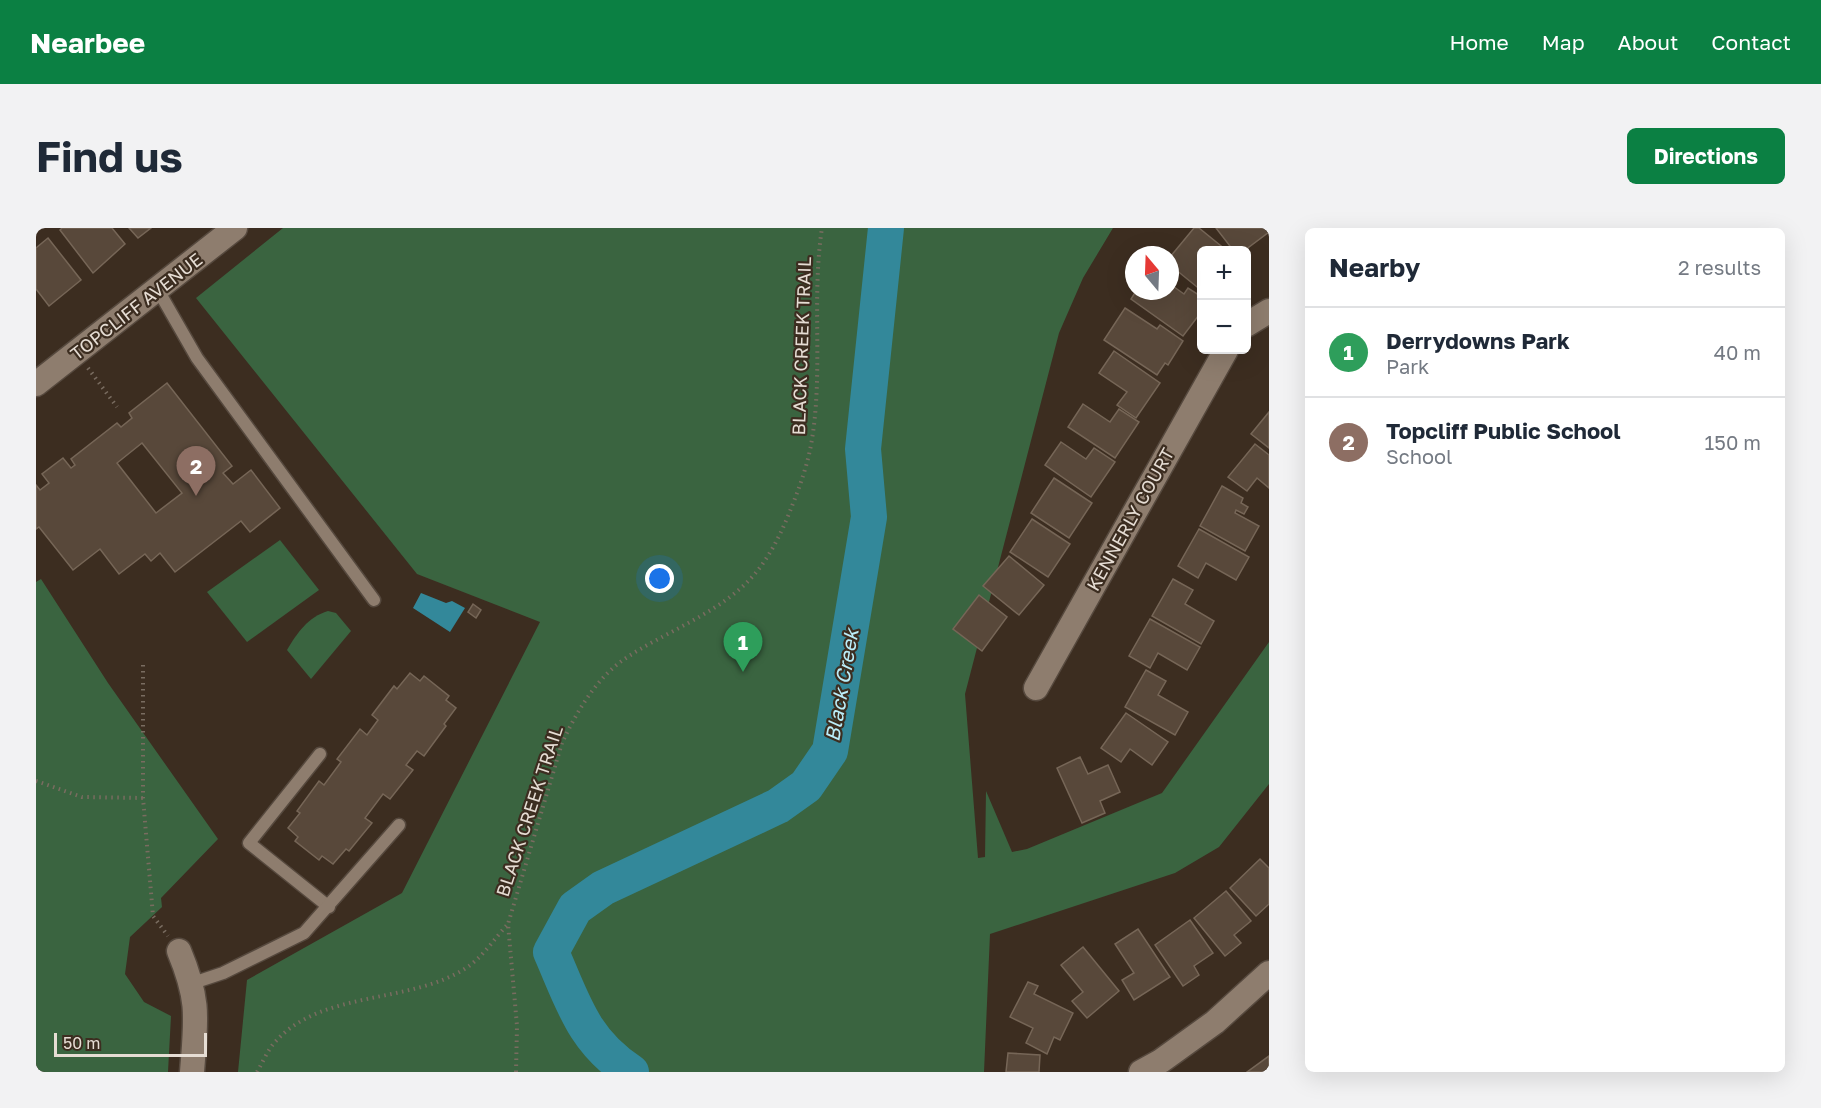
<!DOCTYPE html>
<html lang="en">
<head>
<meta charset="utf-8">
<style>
	body { margin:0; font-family:"Golos Text",sans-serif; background:#f2f2f3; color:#1f2937 }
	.controls { position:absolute; right:18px; top:18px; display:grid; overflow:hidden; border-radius:9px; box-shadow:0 6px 24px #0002 }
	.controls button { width:54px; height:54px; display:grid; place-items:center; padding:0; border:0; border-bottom:2px solid #e0e1e3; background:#fff; color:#1f2937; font:30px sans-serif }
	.compass { position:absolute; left:1089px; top:18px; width:54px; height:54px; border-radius:50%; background:#fff; box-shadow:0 6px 24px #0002; rotate:341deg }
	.scale { position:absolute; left:18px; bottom:15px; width:153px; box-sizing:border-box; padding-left:6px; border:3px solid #e6ddd4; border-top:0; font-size:16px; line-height:21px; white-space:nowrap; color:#e6ddd4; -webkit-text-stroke:4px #3c2d20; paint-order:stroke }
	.you { position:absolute; left:624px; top:351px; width:21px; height:21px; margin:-15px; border:4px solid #fff; border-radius:50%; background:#1a73e8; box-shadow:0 0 0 9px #1a73e833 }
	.badge { display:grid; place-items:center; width:39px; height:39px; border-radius:50%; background:#0b8043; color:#fff; font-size:20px; font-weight:700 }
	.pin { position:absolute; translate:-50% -50px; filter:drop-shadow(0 2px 3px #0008) }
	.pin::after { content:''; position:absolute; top:32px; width:21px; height:18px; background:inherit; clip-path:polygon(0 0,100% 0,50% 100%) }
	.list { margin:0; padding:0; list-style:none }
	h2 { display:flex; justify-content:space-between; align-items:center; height:78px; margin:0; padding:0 24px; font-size:26px }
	h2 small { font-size:20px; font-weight:400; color:#747a83 }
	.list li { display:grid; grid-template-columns:39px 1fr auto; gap:18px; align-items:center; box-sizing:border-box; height:90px; padding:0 24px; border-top:2px solid #e0e1e3 }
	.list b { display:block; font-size:22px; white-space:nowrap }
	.list p { margin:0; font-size:20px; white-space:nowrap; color:#747a83 }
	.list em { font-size:20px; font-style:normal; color:#747a83 }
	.map { position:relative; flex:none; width:1233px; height:844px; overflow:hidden; border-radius:9px }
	header { display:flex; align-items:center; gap:36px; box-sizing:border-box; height:84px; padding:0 30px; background:#0b8043; color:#fff }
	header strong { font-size:28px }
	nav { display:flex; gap:33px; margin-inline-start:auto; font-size:21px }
	.intro { display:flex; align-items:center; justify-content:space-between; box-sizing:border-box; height:144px; padding:0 36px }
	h1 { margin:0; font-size:42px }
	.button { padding:15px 27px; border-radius:9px; background:#0b8043; color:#fff; font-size:21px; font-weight:700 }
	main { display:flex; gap:36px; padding:0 36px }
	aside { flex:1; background:#fff; border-radius:9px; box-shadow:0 6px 24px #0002 }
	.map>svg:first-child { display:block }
	.green { fill:#3a6440 }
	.water { fill:#33889a }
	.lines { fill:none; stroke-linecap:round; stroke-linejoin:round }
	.river { stroke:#33889a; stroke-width:36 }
	.building { fill:#58483a; stroke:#766657; stroke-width:1.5; fill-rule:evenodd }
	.service-casing { stroke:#56493e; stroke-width:15 }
	.minor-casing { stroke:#56493e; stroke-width:27 }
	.path { stroke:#796c60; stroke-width:4; stroke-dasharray:1.5 4.5; stroke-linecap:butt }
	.service { stroke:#8e7d6e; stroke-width:12 }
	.minor { stroke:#8e7d6e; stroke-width:24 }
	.labels { text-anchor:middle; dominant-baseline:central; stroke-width:4.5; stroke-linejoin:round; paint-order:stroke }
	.street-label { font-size:18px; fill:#e6ddd4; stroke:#3c2d20 }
	.water-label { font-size:20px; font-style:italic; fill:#bbeefa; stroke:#3c2d20 }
</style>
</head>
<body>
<header>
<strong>Nearbee</strong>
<nav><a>Home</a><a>Map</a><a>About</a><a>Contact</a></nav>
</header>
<div class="intro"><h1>Find us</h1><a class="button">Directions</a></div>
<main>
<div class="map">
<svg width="1233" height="844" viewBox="0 0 1233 844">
	<rect width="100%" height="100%" fill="#3c2d20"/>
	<!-- green -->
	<g class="green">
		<path d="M247 0H1077L1047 50 1023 105 929 466 942 630 949 629 950 563 976 624 991 621 1126 565 1233 414V556L1183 619 1139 645 954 706 948 844H202L211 752 366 665 504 394 381 346 160 70Z"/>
		<path d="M244 312 283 362 211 414 171 364Z"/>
		<path d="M5 351 72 455 182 611 125 670 126 679 94 709 89 746 108 774 135 788 132 844H0V354Z"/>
		<path d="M292 383 300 385 315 403 275 451 251 422C261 405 272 389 292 383Z"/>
	</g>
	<!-- water -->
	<path class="water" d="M385 365 410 375 416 373 429 380 414 404 377 380Z"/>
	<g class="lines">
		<!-- river -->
		<path class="river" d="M595 844C547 813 537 774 515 724L539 680 567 660 742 578 770 558 794 523 833 289 827 221 850 0"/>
	</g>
	<!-- building -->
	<g class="building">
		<path d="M26 0H76L89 16 57 45 24 2Z"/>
		<path d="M93 0H115L102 10Z"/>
		<path d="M1158 0H1163L1190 22H1166V63L1134 37V29Z"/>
		<path d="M1180 0H1233V4L1209 22H1197Z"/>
		<path d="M12 10 45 52 13 78 0 61V20Z"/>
		<path d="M1134 56 1148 66 1152 60 1166 69V83L1147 108 1095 71 1100 63H1134Z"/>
		<path d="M1089 80 1121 101 1124 97 1147 113 1132 137 1129 135 1121 147 1068 112Z"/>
		<path d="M1078 123 1124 155 1100 190 1081 177 1091 164 1063 145Z"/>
		<path d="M131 155 196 238 187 245 197 256 215 242 244 280 214 304 205 293 139 344 124 325 115 333 109 326 83 346 64 321 37 342 3 299 0 301V257L4 262 13 255 6 246 27 230 35 240 39 237 35 231 81 195 85 199 96 190 93 185ZM106 215 146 265 120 285 81 235Z"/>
		<path d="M1047 176 1074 194 1083 181 1103 194 1079 230 1032 199Z"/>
		<path d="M1233 184V220L1215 206Z"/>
		<path d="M1025 214 1050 231 1058 220 1079 234 1055 269 1009 237Z"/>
		<path d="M1219 216 1233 227V260L1221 250 1211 263 1192 249Z"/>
		<path d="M1018 250 1056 275 1033 310 995 285Z"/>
		<path d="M1186 258 1207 270 1205 275 1212 279 1208 286 1200 282 1199 285 1223 298 1209 323 1164 298Z"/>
		<path d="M996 291 1034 316 1012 349 974 324Z"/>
		<path d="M1163 301 1213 329 1200 352 1170 335 1162 350 1142 338Z"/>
		<path d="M973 328 1008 357 983 387 947 358Z"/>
		<path d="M1137 351 1157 362 1149 376 1178 393 1165 416 1116 388Z"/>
		<path d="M943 367 971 389 946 423 917 401Z"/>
		<path d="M437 376 445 382 440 390 432 384Z"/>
		<path d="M1114 391 1164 419 1151 442 1122 425 1114 440 1093 428Z"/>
		<path d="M1110 442 1130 453 1122 467 1152 484 1139 507 1089 479Z"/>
		<path d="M374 445 384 453 388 448 413 468 410 472 420 480 408 496 410 498 388 528 381 523 370 537 377 542 354 571 347 566 329 590 336 595 313 623 310 621 297 636 286 628 283 632 259 613 262 609 252 600 264 585 261 583 283 553 288 557 305 534 301 531 324 501 331 507 342 492 336 487 358 458 361 461Z"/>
		<path d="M1090 485 1132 514 1116 537 1094 521 1085 534 1065 520Z"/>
		<path d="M1044 529 1052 546 1072 537 1084 564 1064 573 1069 585 1046 595 1021 540Z"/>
		<path d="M1224 631 1233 640V676L1220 688 1194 660Z"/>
		<path d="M1190 663 1215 693 1198 707 1205 715 1189 728 1158 690Z"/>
		<path d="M1154 692 1177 725 1158 738 1163 747 1147 758 1119 717Z"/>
		<path d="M1102 701 1134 749 1098 772 1086 752 1098 745 1079 716Z"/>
		<path d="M1047 719 1083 763 1051 790 1036 773 1047 764 1025 737Z"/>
		<path d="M992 754 1002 758 998 766 1037 785 1024 812 1018 809 1011 826 990 815 997 800 974 789Z"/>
		<path d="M972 825 1004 827 1003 844H970Z"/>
		<path d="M1233 828V844H1211Z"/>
	</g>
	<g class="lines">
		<defs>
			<g id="service">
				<path d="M122 62 161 130 338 372"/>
				<path d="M284 526 213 615 293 679"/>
				<path d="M157 755 187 745 268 705 363 597"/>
			</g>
			<g id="minor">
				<path d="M1210 97 1233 83"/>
				<path d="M0 156 199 0"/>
				<path d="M1000 460 1190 122"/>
				<path d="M143 723C164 773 160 791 156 844"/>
				<path d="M1105 844 1125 833 1179 794 1233 745"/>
			</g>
		</defs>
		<!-- service casing -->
		<use href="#service" class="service-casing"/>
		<!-- minor casing -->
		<use href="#minor" class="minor-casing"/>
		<!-- path -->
		<g class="path">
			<path d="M52 140 81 179"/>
			<path d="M107 437V570L117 688 132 708"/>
			<path d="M0 553 46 569 107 570"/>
			<path d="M221 844C227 834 232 821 240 813 286 762 375 776 430 740 446 730 459 710 471 697"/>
			<path d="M480 844 481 798 472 696 526 515C540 485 559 452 587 432 631 402 689 384 722 342 737 323 748 299 756 278 764 258 771 238 775 217 788 145 775 72 786 0"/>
		</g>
		<!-- service -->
		<use href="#service" class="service"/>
		<!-- minor -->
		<use href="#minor" class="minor"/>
	</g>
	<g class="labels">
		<!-- street labels -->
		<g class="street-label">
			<text transform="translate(100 78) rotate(-38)">TOPCLIFF AVENUE</text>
			<text transform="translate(765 118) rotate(-88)">BLACK CREEK TRAIL</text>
			<text transform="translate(1094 291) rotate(-61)">KENNERLY COURT</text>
			<text transform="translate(493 583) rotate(-72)">BLACK CREEK TRAIL</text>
		</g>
		<!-- water labels -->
		<g class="water-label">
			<text transform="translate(805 457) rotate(-80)">Black Creek</text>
		</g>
	</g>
</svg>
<div class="controls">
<button>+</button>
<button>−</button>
</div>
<svg class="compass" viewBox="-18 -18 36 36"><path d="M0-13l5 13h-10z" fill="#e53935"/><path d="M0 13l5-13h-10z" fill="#747a83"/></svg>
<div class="scale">50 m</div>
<div class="you"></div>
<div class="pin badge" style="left:707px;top:444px;background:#2e9e5b">1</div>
<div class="pin badge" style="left:160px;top:268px;background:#8d6e63">2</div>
</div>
<aside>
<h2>Nearby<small>2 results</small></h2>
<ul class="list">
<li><span class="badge" style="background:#2e9e5b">1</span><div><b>Derrydowns Park</b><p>Park</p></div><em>40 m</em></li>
<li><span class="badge" style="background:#8d6e63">2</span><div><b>Topcliff Public School</b><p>School</p></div><em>150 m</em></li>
</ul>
</aside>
</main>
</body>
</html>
